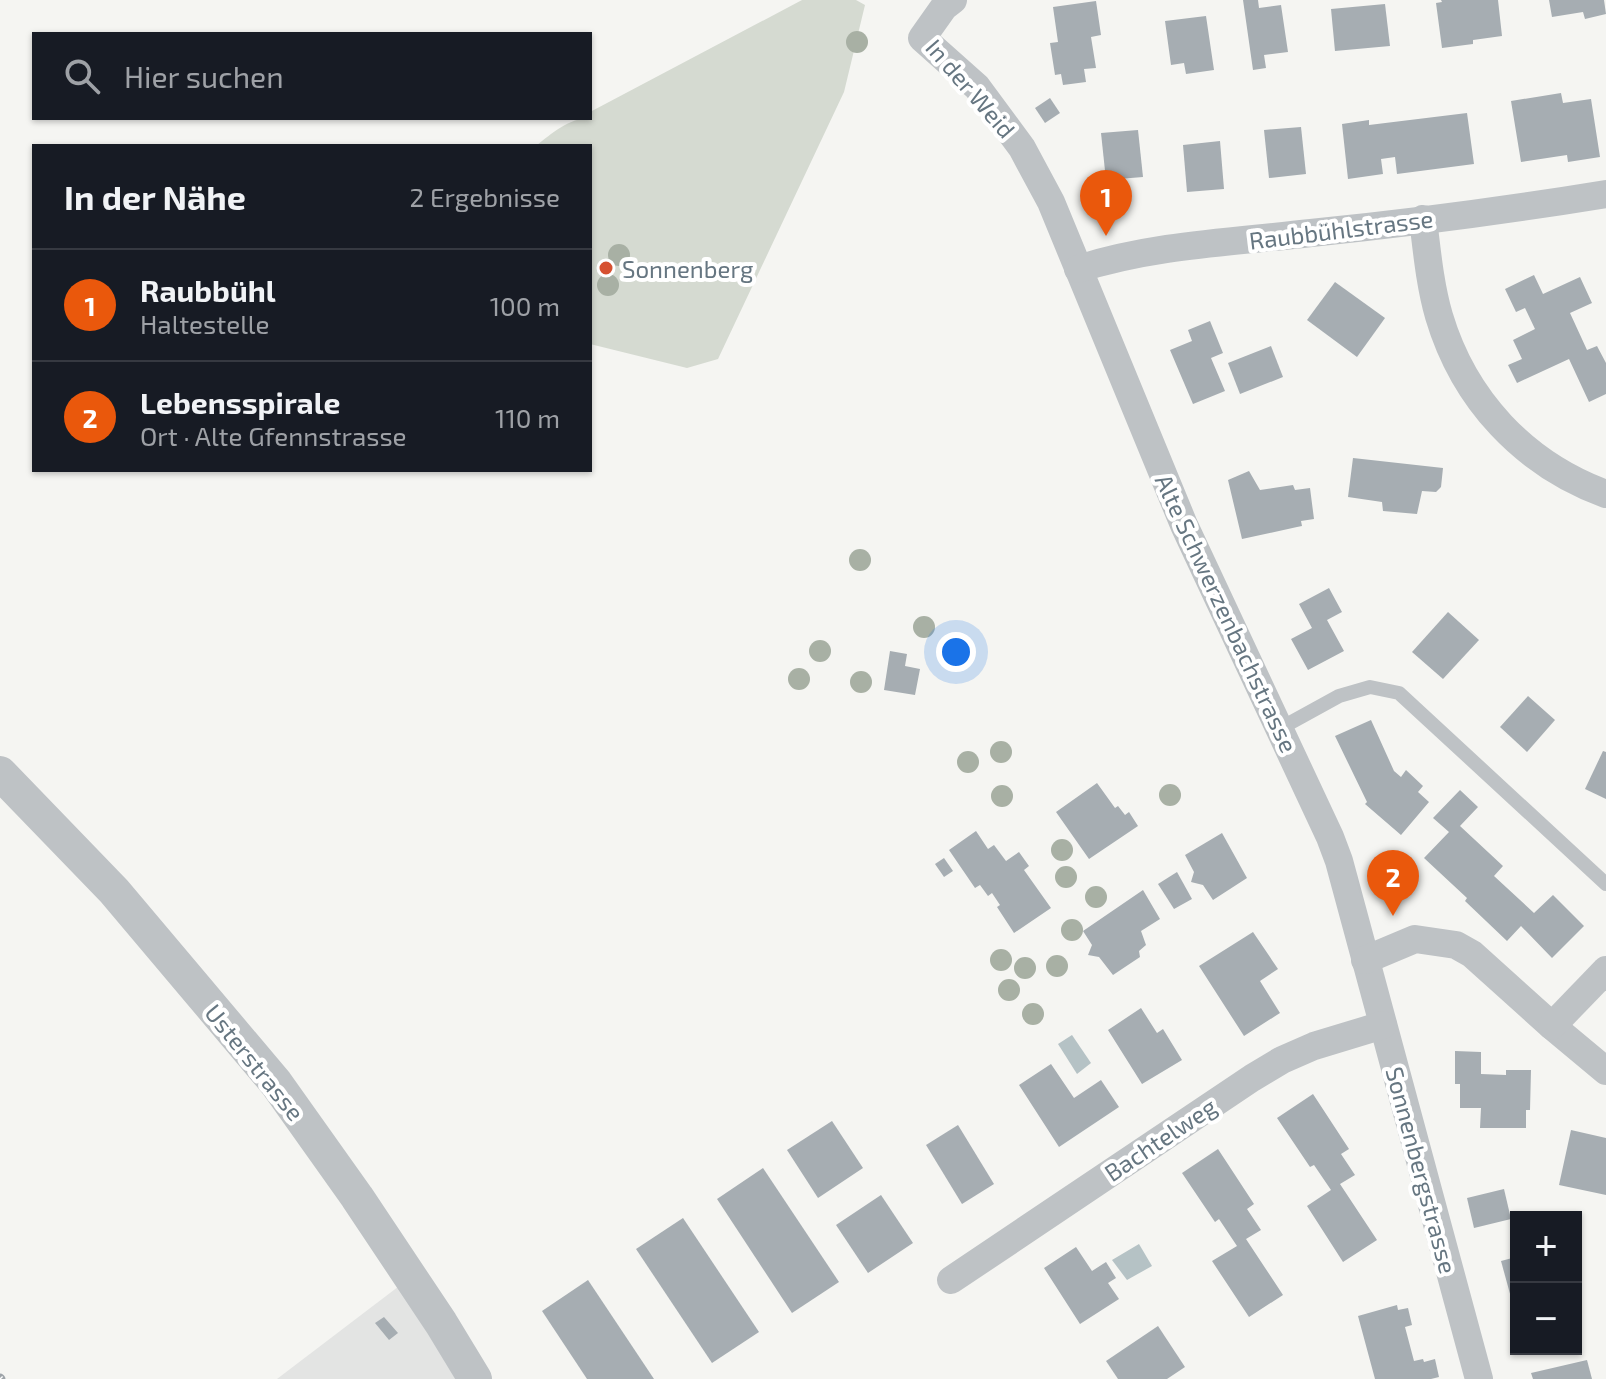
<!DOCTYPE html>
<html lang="de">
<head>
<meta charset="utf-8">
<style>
	body { margin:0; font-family:"Exo 2",sans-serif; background:#242831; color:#f1f3f6 }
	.controls { position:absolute; right:24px; bottom:24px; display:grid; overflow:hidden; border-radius:0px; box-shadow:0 2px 6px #0004 }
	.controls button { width:72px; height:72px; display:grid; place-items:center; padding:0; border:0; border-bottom:2px solid #363941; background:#171b24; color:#f1f3f6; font:40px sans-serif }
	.you { position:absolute; left:956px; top:652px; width:28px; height:28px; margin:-20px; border:6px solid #fff; border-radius:50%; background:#1a73e8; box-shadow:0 0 0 12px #1a73e833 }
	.badge { display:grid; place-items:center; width:52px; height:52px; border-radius:50%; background:#ea580c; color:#fff; font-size:26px; font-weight:700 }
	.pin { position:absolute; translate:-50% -66px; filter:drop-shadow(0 2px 4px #0008) }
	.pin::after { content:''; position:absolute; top:42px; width:28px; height:24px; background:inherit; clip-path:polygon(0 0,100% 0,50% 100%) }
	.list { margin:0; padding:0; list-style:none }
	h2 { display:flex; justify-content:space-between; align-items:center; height:104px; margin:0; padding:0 32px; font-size:34px }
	h2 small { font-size:26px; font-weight:400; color:#9ea1a6 }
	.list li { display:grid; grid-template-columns:52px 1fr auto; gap:24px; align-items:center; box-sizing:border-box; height:112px; padding:0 32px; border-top:2px solid #363941 }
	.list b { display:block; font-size:30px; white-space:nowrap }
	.list p { margin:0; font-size:26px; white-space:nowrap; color:#9ea1a6 }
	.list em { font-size:26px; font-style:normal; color:#9ea1a6 }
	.icon { flex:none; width:44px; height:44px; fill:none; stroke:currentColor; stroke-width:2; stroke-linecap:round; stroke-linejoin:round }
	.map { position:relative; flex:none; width:1606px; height:1379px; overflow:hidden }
	.search { position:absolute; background:#171b24; box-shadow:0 2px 6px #0004; left:32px; top:32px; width:560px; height:88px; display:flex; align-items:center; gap:20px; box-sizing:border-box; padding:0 28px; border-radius:0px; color:#9ea1a6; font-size:30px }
	.panel { position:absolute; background:#171b24; box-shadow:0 2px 6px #0004; left:32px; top:144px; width:560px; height:328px; border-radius:0px }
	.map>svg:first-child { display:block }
	.built { fill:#e3e4e3 }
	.green { fill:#d5dad1 }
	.water { fill:#b5c2c5 }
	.building { fill:#a6adb2 }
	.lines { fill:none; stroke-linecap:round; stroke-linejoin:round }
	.service { stroke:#bec2c5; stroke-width:14 }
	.minor { stroke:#bec2c5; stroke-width:28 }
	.tertiary { stroke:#bec2c5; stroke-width:34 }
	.rail-casing { stroke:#9ea4a9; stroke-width:9 }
	.rail { stroke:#fff; stroke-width:6; stroke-dasharray:18; stroke-linecap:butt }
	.tree { fill:#a8b0a4 }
	.poi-dot { fill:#d65131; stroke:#fff; stroke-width:3 }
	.labels { text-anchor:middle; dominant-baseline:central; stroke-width:8; stroke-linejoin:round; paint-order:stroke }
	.street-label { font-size:24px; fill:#667681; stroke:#fff }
	.poi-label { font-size:24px; fill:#667681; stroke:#fff; text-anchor:start }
</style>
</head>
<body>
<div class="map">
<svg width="1606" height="1379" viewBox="0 0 1606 1379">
	<rect width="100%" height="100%" fill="#f5f5f2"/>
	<!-- built -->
	<path class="built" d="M411 1277 475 1379H277Z"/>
	<!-- green -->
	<path class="green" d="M802 0H856L865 5 844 92 718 359 687 368 590 344V146H536C552 133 569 118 590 118V112Z"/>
	<!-- water -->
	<g class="water">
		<path d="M1072 1035 1091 1063 1077 1074 1058 1044Z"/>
		<path d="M1139 1244 1152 1266 1127 1280 1112 1260Z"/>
	</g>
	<!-- building -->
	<g class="building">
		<path d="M1243 0H1258L1259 8 1281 5 1288 52 1264 55 1266 68 1253 70Z"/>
		<path d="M1441 0H1498L1502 36 1473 40V44L1442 48 1436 3 1442 2Z"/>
		<path d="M1549 0H1604L1606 14 1585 19 1583 12 1552 17Z"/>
		<path d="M1096 1 1101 35 1091 37 1096 68 1084 69 1086 82 1063 85 1061 74 1055 75 1050 43 1058 42 1053 7Z"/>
		<path d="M1385 4 1390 46 1335 51 1331 9Z"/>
		<path d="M1206 16 1214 70 1186 74 1184 63 1171 65 1165 21Z"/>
		<path d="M1561 93 1563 103 1591 99 1600 157 1568 162 1567 155 1521 162 1511 101Z"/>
		<path d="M1050 98 1060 113 1045 123 1035 108Z"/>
		<path d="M1467 113 1474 164 1397 174 1395 157 1381 159 1383 174 1348 179 1342 124 1369 120V125Z"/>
		<path d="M1301 127 1306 174 1269 178 1264 130Z"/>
		<path d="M1138 130 1143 177 1106 180 1101 133Z"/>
		<path d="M1220 141 1224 189 1187 192 1183 145Z"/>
		<path d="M1534 275 1543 294 1580 277 1592 303 1570 313 1587 350 1597 346 1606 363V394L1589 402 1569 359 1517 383 1508 365 1522 359 1513 340 1535 329 1525 308 1516 312 1505 289Z"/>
		<path d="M1335 282 1385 318 1357 357 1307 320Z"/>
		<path d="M1210 321 1223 353 1211 358 1225 391 1193 404 1170 350 1192 341 1188 330Z"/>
		<path d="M1271 346 1283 377 1240 394 1228 363Z"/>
		<path d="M1353 458 1443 468 1441 487 1436 492 1422 491 1417 514 1383 511 1382 502 1348 497Z"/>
		<path d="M1249 471 1260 490 1293 485 1295 490 1310 488 1314 519 1301 521 1302 526 1297 527 1242 539 1228 480Z"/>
		<path d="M1329 588 1342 612 1327 620 1344 651 1308 670 1291 639 1312 628 1299 604Z"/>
		<path d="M1448 612 1479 640 1443 679 1412 652Z"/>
		<path d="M890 651 907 654 905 666 920 669 915 695 884 690Z"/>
		<path d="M1528 696 1555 720 1527 752 1500 727Z"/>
		<path d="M1371 720 1394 771 1401 777 1406 770 1423 786 1418 792 1429 802 1401 835 1365 804 1367 802 1335 736Z"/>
		<path d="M1603 751 1606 752V799L1585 789Z"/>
		<path d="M1097 783 1115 808 1118 806 1125 815 1129 812 1138 826 1089 859 1056 812Z"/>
		<path d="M1460 790 1478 807 1460 826 1503 866 1494 876 1534 913 1553 895 1584 926 1552 958 1521 926 1507 941 1465 901 1467 898 1424 858 1449 832 1433 818Z"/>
		<path d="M976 831 988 849 994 845 1006 861 1019 852 1029 866 1024 870 1051 908 1014 933 997 907 1000 905 992 893 988 896 980 885 975 888 949 850Z"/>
		<path d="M1222 833 1247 878 1213 900 1203 885 1191 882 1194 872 1185 855Z"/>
		<path d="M944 858 953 871 944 877 935 864Z"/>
		<path d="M1177 872 1192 899 1174 909 1158 884Z"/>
		<path d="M1143 890 1160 919 1141 931 1146 945 1139 951 1140 957 1113 975 1099 957 1088 955 1092 945 1083 931Z"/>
		<path d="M1253 932 1278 969 1260 981 1280 1013 1244 1036 1199 966Z"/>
		<path d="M1141 1008 1157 1033 1163 1029 1182 1060 1142 1084 1108 1030Z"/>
		<path d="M1455 1051 1481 1052V1074L1506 1075V1070H1531L1530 1110H1526V1128H1480L1481 1108H1460V1084H1455Z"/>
		<path d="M1051 1064 1074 1098 1101 1080 1119 1107 1059 1147 1019 1085Z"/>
		<path d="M1313 1094 1349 1149 1341 1154 1355 1175 1340 1184 1377 1240 1343 1262 1307 1206 1331 1190 1314 1165 1310 1167 1277 1118Z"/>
		<path d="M832 1121 863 1168 818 1198 787 1150Z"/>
		<path d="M958 1125 994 1184 962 1204 926 1145Z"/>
		<path d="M1571 1130 1606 1138V1195L1559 1185Z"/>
		<path d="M1218 1149 1254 1204 1247 1209 1261 1230 1246 1239 1283 1295 1249 1317 1212 1261 1237 1246 1219 1219 1215 1222 1182 1173Z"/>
		<path d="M763 1168 839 1282 792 1313 717 1199Z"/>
		<path d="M1504 1189 1511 1219 1474 1228 1467 1198Z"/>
		<path d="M881 1195 913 1243 868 1273 836 1225Z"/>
		<path d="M683 1218 759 1332 712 1363 636 1249Z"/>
		<path d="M1076 1247 1092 1271 1106 1262 1116 1278 1108 1283 1119 1299 1080 1324 1044 1268Z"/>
		<path d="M1516 1257V1312H1515L1501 1261Z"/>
		<path d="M588 1280 654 1379H587L542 1311Z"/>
		<path d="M1397 1305 1398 1310 1408 1308 1412 1325 1405 1327 1414 1361 1423 1359 1424 1362 1435 1359 1439 1377 1431 1379H1375L1358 1316Z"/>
		<path d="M384 1317 398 1333 389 1340 375 1323Z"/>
		<path d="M1158 1326 1185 1367 1167 1379H1118L1106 1361Z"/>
		<path d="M1587 1360 1592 1379H1533L1531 1373Z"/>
	</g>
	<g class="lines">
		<!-- service -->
		<path class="service" d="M1279 729 1339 696 1370 687 1399 693 1606 884"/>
		<!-- minor -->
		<g class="minor">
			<path d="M953 0 944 7 922 38 977 87 1022 148 1051 202 1184 525 1330 837 1339 861 1479 1379"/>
			<path d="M1423 219C1427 252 1430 285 1439 316 1464 400 1524 464 1606 494"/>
			<path d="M1078 269C1153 245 1233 242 1311 233 1410 223 1508 210 1606 194"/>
			<path d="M1365 960 1415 939 1456 945 1472 954 1552 1026 1606 1071"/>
			<path d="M1552 1026 1606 970"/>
			<path d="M951 1280 1252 1078 1282 1060 1314 1046 1383 1025"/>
		</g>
		<!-- tertiary -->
		<path class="tertiary" d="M0 773 114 891 276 1083 357 1197 441 1323 475 1379"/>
		<defs>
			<path id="rail" d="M0 1378 1 1379"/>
		</defs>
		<!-- rail casing -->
		<use href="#rail" class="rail-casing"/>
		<!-- rail -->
		<use href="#rail" class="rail"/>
	</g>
	<!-- trees -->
	<g class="tree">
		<circle cx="857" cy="42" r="11"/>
		<circle cx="619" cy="255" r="11"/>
		<circle cx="608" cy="285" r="11"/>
		<circle cx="860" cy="560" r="11"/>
		<circle cx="924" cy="627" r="11"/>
		<circle cx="820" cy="651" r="11"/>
		<circle cx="799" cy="679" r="11"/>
		<circle cx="861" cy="682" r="11"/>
		<circle cx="1001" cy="752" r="11"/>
		<circle cx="968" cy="762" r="11"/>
		<circle cx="1170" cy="795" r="11"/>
		<circle cx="1002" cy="796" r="11"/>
		<circle cx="1062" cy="850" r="11"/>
		<circle cx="1066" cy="877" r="11"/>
		<circle cx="1096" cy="897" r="11"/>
		<circle cx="1072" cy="930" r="11"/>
		<circle cx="1001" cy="960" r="11"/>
		<circle cx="1057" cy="966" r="11"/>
		<circle cx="1025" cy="968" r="11"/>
		<circle cx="1009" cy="990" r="11"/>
		<circle cx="1033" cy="1014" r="11"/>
	</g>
	<!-- markers -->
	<circle class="poi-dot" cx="606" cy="268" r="8"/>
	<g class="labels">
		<!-- street labels -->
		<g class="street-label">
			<text transform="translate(971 88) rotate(49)">In der Weid</text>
			<text transform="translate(1341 229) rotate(-7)">Raubbühlstrasse</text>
			<text transform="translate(1227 613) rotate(65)">Alte Schwerzenbachstrasse</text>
			<text transform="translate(255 1062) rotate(51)">Usterstrasse</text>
			<text transform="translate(1160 1139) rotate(-34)">Bachtelweg</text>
			<text transform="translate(1422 1170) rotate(75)">Sonnenbergstrasse</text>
		</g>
		<!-- poi labels -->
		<g class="poi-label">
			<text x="622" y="268">Sonnenberg</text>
		</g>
	</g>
</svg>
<div class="controls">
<button>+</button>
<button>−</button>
</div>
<div class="you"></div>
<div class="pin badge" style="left:1106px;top:236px">1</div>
<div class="pin badge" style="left:1393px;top:916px">2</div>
<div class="search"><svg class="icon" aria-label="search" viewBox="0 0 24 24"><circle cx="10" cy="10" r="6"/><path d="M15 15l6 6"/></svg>Hier suchen</div>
<section class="panel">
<h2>In der Nähe<small>2 Ergebnisse</small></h2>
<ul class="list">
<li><span class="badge">1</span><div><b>Raubbühl</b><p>Haltestelle</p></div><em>100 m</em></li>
<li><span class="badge">2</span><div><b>Lebensspirale</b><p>Ort · Alte Gfennstrasse</p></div><em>110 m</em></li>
</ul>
</section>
</div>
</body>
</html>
